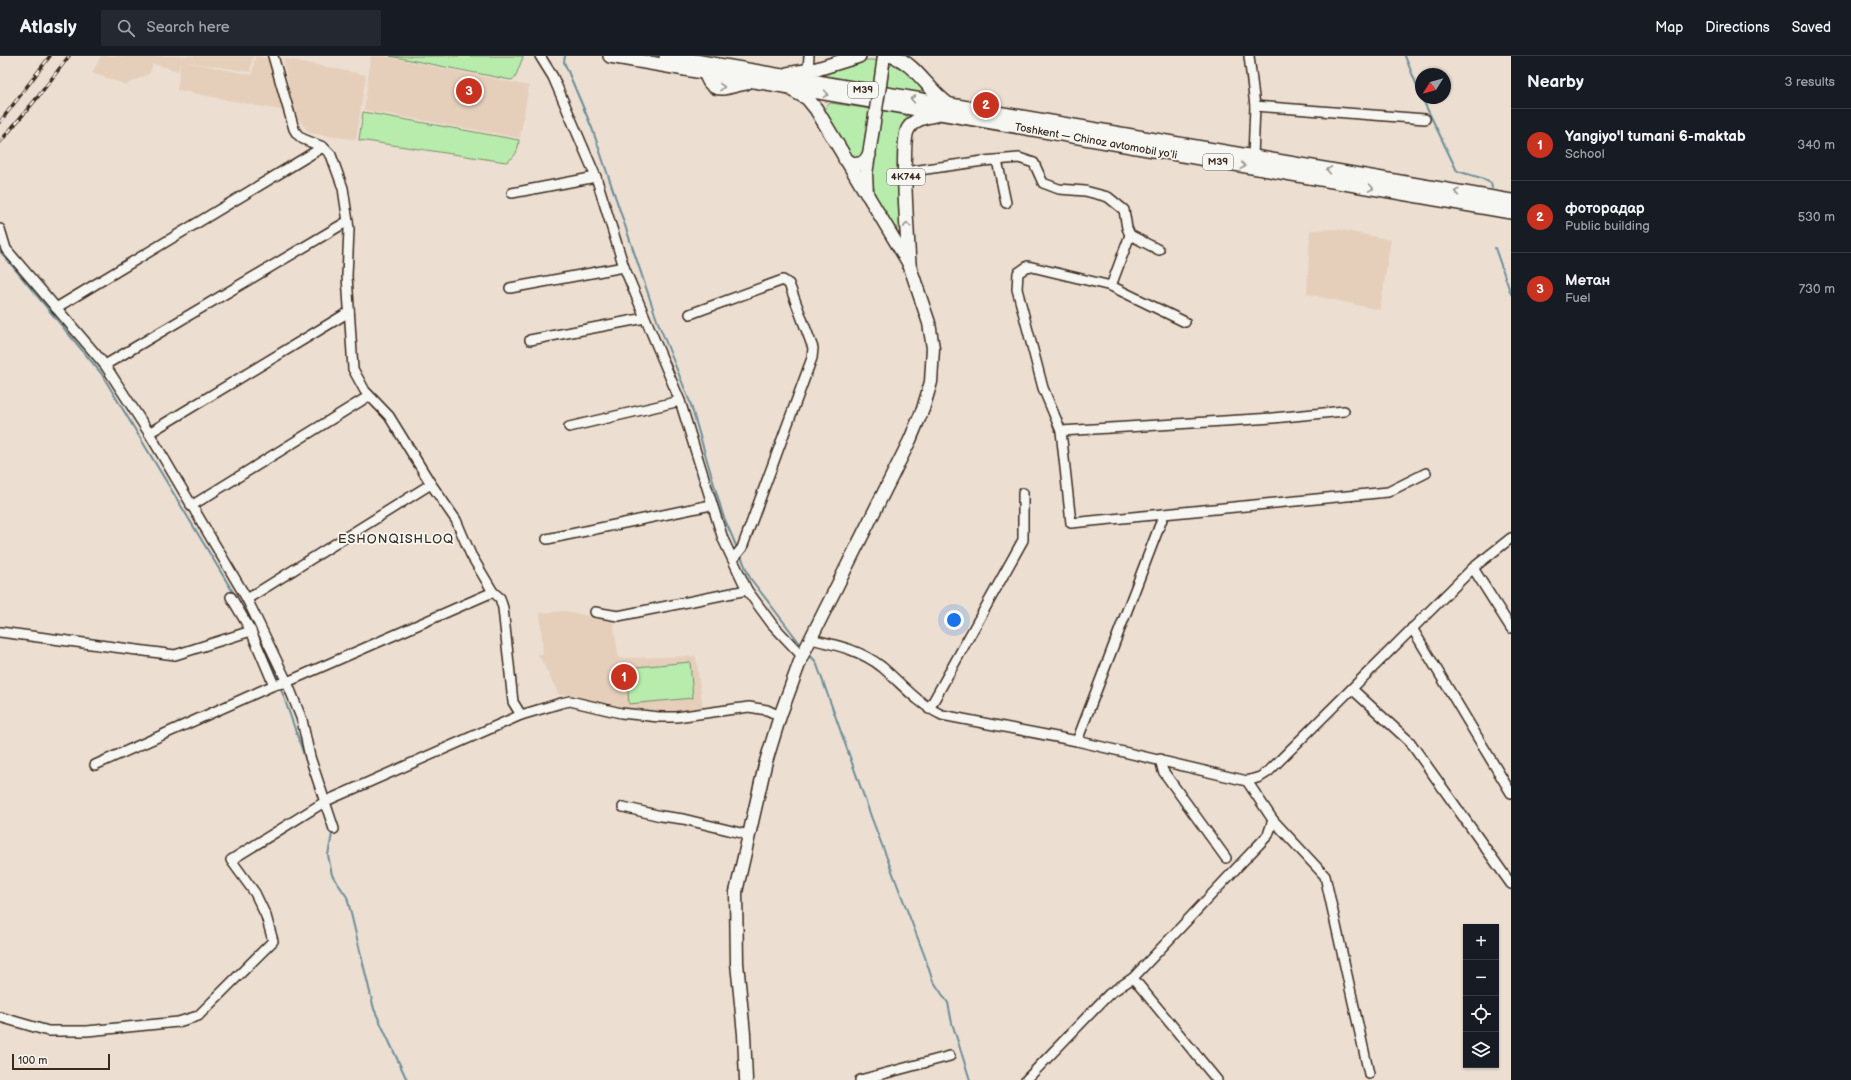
<!DOCTYPE html>
<html lang="en">
<head>
<meta charset="utf-8">
<style>
	body { margin:0; font-family:"Balsamiq Sans",sans-serif; background:#242831; color:#f1f3f6 }
	.controls { position:absolute; right:12px; bottom:12px; display:grid; overflow:hidden; border-radius:0px; box-shadow:0 1px 3px #0004 }
	.controls button { width:36px; height:36px; display:grid; place-items:center; padding:0; border:0; border-bottom:1px solid #363941; background:#171b24; color:#f1f3f6; font:20px sans-serif }
	.compass { position:absolute; left:1415px; top:12px; width:36px; height:36px; border-radius:50%; background:#171b24; box-shadow:0 1px 3px #0004; rotate:233deg }
	.scale { position:absolute; left:12px; bottom:10px; width:98px; box-sizing:border-box; padding-left:4px; border:2px solid #3b2a1e; border-top:0; font-size:11px; line-height:14px; white-space:nowrap; color:#3b2a1e; -webkit-text-stroke:3px #f6f6f2; paint-order:stroke }
	.you { position:absolute; left:954px; top:564px; width:14px; height:14px; margin:-10px; border:3px solid #fff; border-radius:50%; background:#1a73e8; box-shadow:0 0 0 6px #1a73e833 }
	.badge { display:grid; place-items:center; width:26px; height:26px; border-radius:50%; background:#c8321e; color:#fff; font-size:13px; font-weight:700 }
	.pin { position:absolute; translate:-50% -50%; border:2px solid #fff; box-shadow:0 1px 4px #0006 }
	.list { margin:0; padding:0; list-style:none }
	h2 { display:flex; justify-content:space-between; align-items:center; height:52px; margin:0; padding:0 16px; font-size:17px }
	h2 small { font-size:13px; font-weight:400; color:#9ea1a6 }
	.list li { display:grid; grid-template-columns:26px 1fr auto; gap:12px; align-items:center; box-sizing:border-box; height:72px; padding:0 16px; border-top:1px solid #363941 }
	.list b { display:block; font-size:15px; white-space:nowrap }
	.list p { margin:0; font-size:13px; white-space:nowrap; color:#9ea1a6 }
	.list em { font-size:13px; font-style:normal; color:#9ea1a6 }
	.icon { flex:none; width:22px; height:22px; fill:none; stroke:currentColor; stroke-width:2; stroke-linecap:round; stroke-linejoin:round }
	.map { position:relative; flex:none; width:1511px; height:1024px; overflow:hidden }
	header { display:flex; align-items:center; gap:24px; box-sizing:border-box; height:56px; padding:0 20px; background:#171b24; border-bottom:1px solid #363941 }
	header strong { font-size:19px }
	nav { display:flex; gap:22px; margin-inline-start:auto; font-size:14px }
	.search { width:280px; height:36px; background:#242831; display:flex; align-items:center; gap:10px; box-sizing:border-box; padding:0 14px; border-radius:0px; color:#9ea1a6; font-size:15px }
	main { display:flex }
	aside { flex:1; background:#171b24 }
	.map>svg:first-child { display:block }
	.built { fill:#e5cfbb }
	.green { fill:#b7ecad; stroke:#798b66 }
	.lines { fill:none; stroke-linecap:round; stroke-linejoin:round }
	.stream { stroke:#6c8e9a; stroke-width:2 }
	.minor-casing { stroke:#3b2a1e; stroke-width:12 }
	.major-casing { stroke:#3b2a1e; stroke-width:15 }
	.highway-casing { stroke:#3b2a1e; stroke-width:16 }
	.minor { stroke:#f6f6f2; stroke-width:9 }
	.major { stroke:#f6f6f2; stroke-width:12 }
	.highway { stroke:#f6f6f2; stroke-width:13 }
	.rail-casing { stroke:#3b2a1e; stroke-width:3.5 }
	.rail { stroke:#f6f6f2; stroke-width:2; stroke-dasharray:6; stroke-linecap:butt }
	.major-bridge-casing { stroke:#3b2a1e; stroke-width:15; stroke-linecap:butt }
	.major-bridge { stroke:#f6f6f2; stroke-width:12 }
	.oneway { stroke:#989088 }
	.labels { text-anchor:middle; dominant-baseline:central; stroke-width:3.5; stroke-linejoin:round; paint-order:stroke }
	.shield { fill:#f6f6f2; stroke:#73675e; stroke-width:1 }
	.shield-label { font-size:10px; font-weight:bold; fill:#3b2a1e }
	.street-label { font-size:11px; fill:#3b2a1e; stroke:#f6f6f2 }
	.quarter-label { font-size:13px; letter-spacing:1px; fill:#3b2a1e; stroke:#f6f6f2 }
</style>
</head>
<body>
<header>
<strong>Atlasly</strong>
<div class="search"><svg class="icon" aria-label="search" viewBox="0 0 24 24"><circle cx="10" cy="10" r="6"/><path d="M15 15l6 6"/></svg>Search here</div>
<nav><a>Map</a><a>Directions</a><a>Saved</a></nav>
</header>
<main>
<div class="map">
<svg width="1511" height="1024" viewBox="0 0 1511 1024">
	<rect width="100%" height="100%" fill="#ecdfd2"/>
	<filter id="ink" filterUnits="userSpaceOnUse"><feTurbulence type="fractalNoise" baseFrequency=".025" numOctaves="2"/><feDisplacementMap in="SourceGraphic" scale="8" xChannelSelector="R" yChannelSelector="G"/><feConvolveMatrix kernelMatrix="1 2 1 2 8 2 1 2 1" color-interpolation-filters="sRGB"/></filter>
	<g filter="url(#ink)">
		<!-- built -->
		<g class="built">
			<path d="M101 0H253L250 16 183 5 252 19 255 0 272 3 284 55 177 34 181 5 178 15 153 8 150 17 126 29 92 17Z"/>
			<path d="M371 0H384L529 30 520 82 364 54Z"/>
			<path d="M283 2 366 19 356 84 309 77 294 57Z"/>
			<path d="M1337 173 1391 184 1380 254 1307 238 1310 174Z"/>
			<path d="M565 555 613 565 619 602 696 600 703 652 678 656 616 653 575 640 559 639 538 598H543L540 557Z"/>
		</g>
		<!-- green -->
		<g class="green">
			<path d="M390 0H523V1L515 22 511 24Z"/>
			<path d="M863 4H875L878 7 875 28 829 22 825 19 824 16Z"/>
			<path d="M894 7H898L920 29 922 34 921 38 886 32 890 10Z"/>
			<path d="M831 47 871 53 863 100 853 104 824 58 827 49Z"/>
			<path d="M882 53 904 57 907 61 903 169 900 173 893 170 876 141 873 128 871 115Z"/>
			<path d="M363 56 519 84C518 95 516 101 506 106L359 84Z"/>
			<path d="M690 606 693 642 629 648 626 612Z"/>
		</g>
		<g class="lines">
			<!-- stream -->
			<g class="stream">
				<path d="M565 0 564 6 592 72 657 264 690 346 723 459 737 492"/>
				<path d="M1405 0 1421 40"/>
				<path d="M1422 42 1457 115 1481 122 1491 127 1492 132"/>
				<path d="M1495 192 1511 238"/>
				<path d="M0 195 101 317 251 566"/>
				<path d="M740 498 750 522 802 590"/>
				<path d="M257 577 279 625"/>
				<path d="M809 598 816 606 872 763 925 901 932 923 948 947 952 967 970 1024"/>
				<path d="M280 630 320 745"/>
				<path d="M322 751 328 769"/>
				<path d="M331 775 332 778 328 799 332 819 347 841 374 953 407 1024"/>
			</g>
			<defs>
				<g id="minor">
					<path d="M273 0 294 73 297 78 303 83 323 91 331 99 343 132 349 173 347 220 353 313 365 335 389 360 431 428 456 464 471 499 493 536 500 542 503 552 513 646 521 659"/>
					<path d="M540 0 553 21 596 121 624 211 680 345 723 483 747 534 772 568 802 600"/>
					<path d="M1249 0 1255 50 1253 101"/>
					<path d="M808 14 809 0"/>
					<path d="M1255 50 1425 63"/>
					<path d="M997 104 1006 147"/>
					<path d="M905 116 983 105 1019 102 1034 107 1043 127 1059 133 1085 135 1108 141 1124 154 1127 172 1130 179 1159 194"/>
					<path d="M512 137 596 121"/>
					<path d="M0 173 6 193 105 309 149 377 247 543 287 626 302 664 310 701 334 773"/>
					<path d="M1111 230 1130 179"/>
					<path d="M510 232 624 211"/>
					<path d="M56 252 323 91"/>
					<path d="M690 258 783 224 789 228 813 292 812 302 742 492 733 503"/>
					<path d="M1185 266 1111 230 1028 210 1018 217 1017 233 1043 332 1061 375 1071 467 1388 436 1426 417"/>
					<path d="M530 284 645 262"/>
					<path d="M105 309 348 165"/>
					<path d="M569 371 680 345"/>
					<path d="M1061 375 1273 362 1344 355"/>
					<path d="M149 377 349 256"/>
					<path d="M191 450 369 340"/>
					<path d="M547 483 711 449"/>
					<path d="M1473 512 1511 572"/>
					<path d="M231 541 251 575 274 629"/>
					<path d="M247 543 431 428"/>
					<path d="M595 556 618 560 747 534"/>
					<path d="M1412 572 1511 737"/>
					<path d="M0 576 175 599 251 575"/>
					<path d="M811 583C836 589 861 594 882 611 902 628 918 648 942 659L1077 685 1247 725 1260 721 1268 716 1473 512 1511 482"/>
					<path d="M1352 633 1410 686 1511 828"/>
					<path d="M929 653 1023 484V437"/>
					<path d="M1077 685 1164 458"/>
					<path d="M1160 703 1163 715 1226 802"/>
					<path d="M95 709 274 629 287 626 493 536"/>
					<path d="M1247 725 1273 764 1325 820 1369 1018"/>
					<path d="M623 751 661 760 683 763 749 779"/>
					<path d="M1133 922 1217 1024"/>
					<path d="M0 961 48 975H87L178 966 198 960 273 885 266 860 255 837 231 804 326 745 521 659 561 647 570 645 621 657 659 661H676L749 651 767 654 780 660"/>
					<path d="M860 1024 950 1000"/>
					<path d="M1026 1024 1109 938 1133 922 1246 802 1268 779 1273 764"/>
				</g>
				<g id="major">
					<path d="M880 29 884 0"/>
					<path d="M746 1024 744 978 737 907 736 836 765 709 780 660 802 600 910 384 923 353 931 326 933 292 929 267 909 208 867 138 866 118 876 53"/>
				</g>
				<g id="highway">
					<path d="M610 0 1511 156"/>
					<path d="M666 0 1511 145"/>
					<path d="M892 0C914 6 929 35 948 48"/>
					<path d="M708 10C703 21 711 33 723 32 731 31 739 28 746 27"/>
					<path d="M787 18 817 13 859 0"/>
					<path d="M794 35 807 42 816 53 867 138"/>
					<path d="M845 103C855 110 863 111 869 99"/>
					<path d="M909 208C908 187 900 86 908 73 914 63 925 61 935 59"/>
				</g>
			</defs>
			<!-- minor casing -->
			<use href="#minor" class="minor-casing"/>
			<!-- major casing -->
			<use href="#major" class="major-casing"/>
			<!-- highway casing -->
			<use href="#highway" class="highway-casing"/>
			<!-- minor -->
			<use href="#minor" class="minor"/>
			<!-- major -->
			<use href="#major" class="major"/>
			<!-- highway -->
			<use href="#highway" class="highway"/>
			<defs>
				<g id="rail">
					<path d="M0 66 50 0"/>
					<path d="M0 86 37 42 69 0"/>
				</g>
			</defs>
			<!-- rail casing -->
			<use href="#rail" class="rail-casing"/>
			<!-- rail -->
			<use href="#rail" class="rail"/>
			<defs>
				<path id="major-bridge" d="M876 53 880 29"/>
			</defs>
			<!-- major-bridge casing -->
			<use href="#major-bridge" class="major-bridge-casing"/>
			<!-- major-bridge -->
			<use href="#major-bridge" class="major-bridge"/>
		</g>
		<!-- one-way arrows -->
		<defs><path id="oneway-chevron" d="M-2-3.5L2.5 0L-2 3.5" fill="none" stroke-width="1.6" stroke-linecap="round" stroke-linejoin="round"/></defs>
		<g class="oneway">
			<use href="#oneway-chevron" transform="translate(722 31) rotate(-1)"/>
			<use href="#oneway-chevron" transform="translate(826 38) rotate(10)"/>
			<use href="#oneway-chevron" transform="translate(913 43) rotate(-170)"/>
			<use href="#oneway-chevron" transform="translate(1243 110) rotate(10)"/>
			<use href="#oneway-chevron" transform="translate(1329 114) rotate(-170)"/>
			<use href="#oneway-chevron" transform="translate(1371 132) rotate(10)"/>
			<use href="#oneway-chevron" transform="translate(1457 136) rotate(-170)"/>
			<use href="#oneway-chevron" transform="translate(907 169) rotate(-93)"/>
		</g>
	</g>
	<g class="labels">
		<!-- shield labels -->
		<g class="shield">
			<rect x="848" y="26" width="30" height="16" rx="3"/>
			<rect x="1203" y="98" width="30" height="16" rx="3"/>
			<rect x="887" y="113" width="38" height="16" rx="3"/>
		</g>
		<g class="shield-label">
			<text x="863" y="34">M39</text>
			<text x="1218" y="106">M39</text>
			<text x="906" y="121">4К744</text>
		</g>
		<!-- street labels -->
		<g class="street-label">
			<text transform="translate(1096 85) rotate(10)">Toshkent — Chinoz avtomobil yoʻli</text>
		</g>
		<!-- quarter labels -->
		<g class="quarter-label">
			<text x="396" y="483">ESHONQISHLOQ</text>
		</g>
	</g>
</svg>
<div class="controls">
<button>+</button>
<button>−</button>
<button><svg class="icon" aria-label="locate" viewBox="0 0 24 24"><circle cx="12" cy="12" r="6"/><path d="M12 2v4M12 18v4M2 12h4M18 12h4"/></svg></button>
<button><svg class="icon" aria-label="layers" viewBox="0 0 24 24"><path d="M12 4l9 5-9 5-9-5zM3 14l9 5 9-5"/></svg></button>
</div>
<svg class="compass" viewBox="-18 -18 36 36"><path d="M0-13l5 13h-10z" fill="#e53935"/><path d="M0 13l5-13h-10z" fill="#9ea1a6"/></svg>
<div class="scale">100 m</div>
<div class="you"></div>
<div class="pin badge" style="left:624px;top:621px">1</div>
<div class="pin badge" style="left:986px;top:49px">2</div>
<div class="pin badge" style="left:469px;top:35px">3</div>
</div>
<aside>
<h2>Nearby<small>3 results</small></h2>
<ul class="list">
<li><span class="badge">1</span><div><b>Yangiyo'l tumani 6-maktab</b><p>School</p></div><em>340 m</em></li>
<li><span class="badge">2</span><div><b>фоторадар</b><p>Public building</p></div><em>530 m</em></li>
<li><span class="badge">3</span><div><b>Метан</b><p>Fuel</p></div><em>730 m</em></li>
</ul>
</aside>
</main>
</body>
</html>
